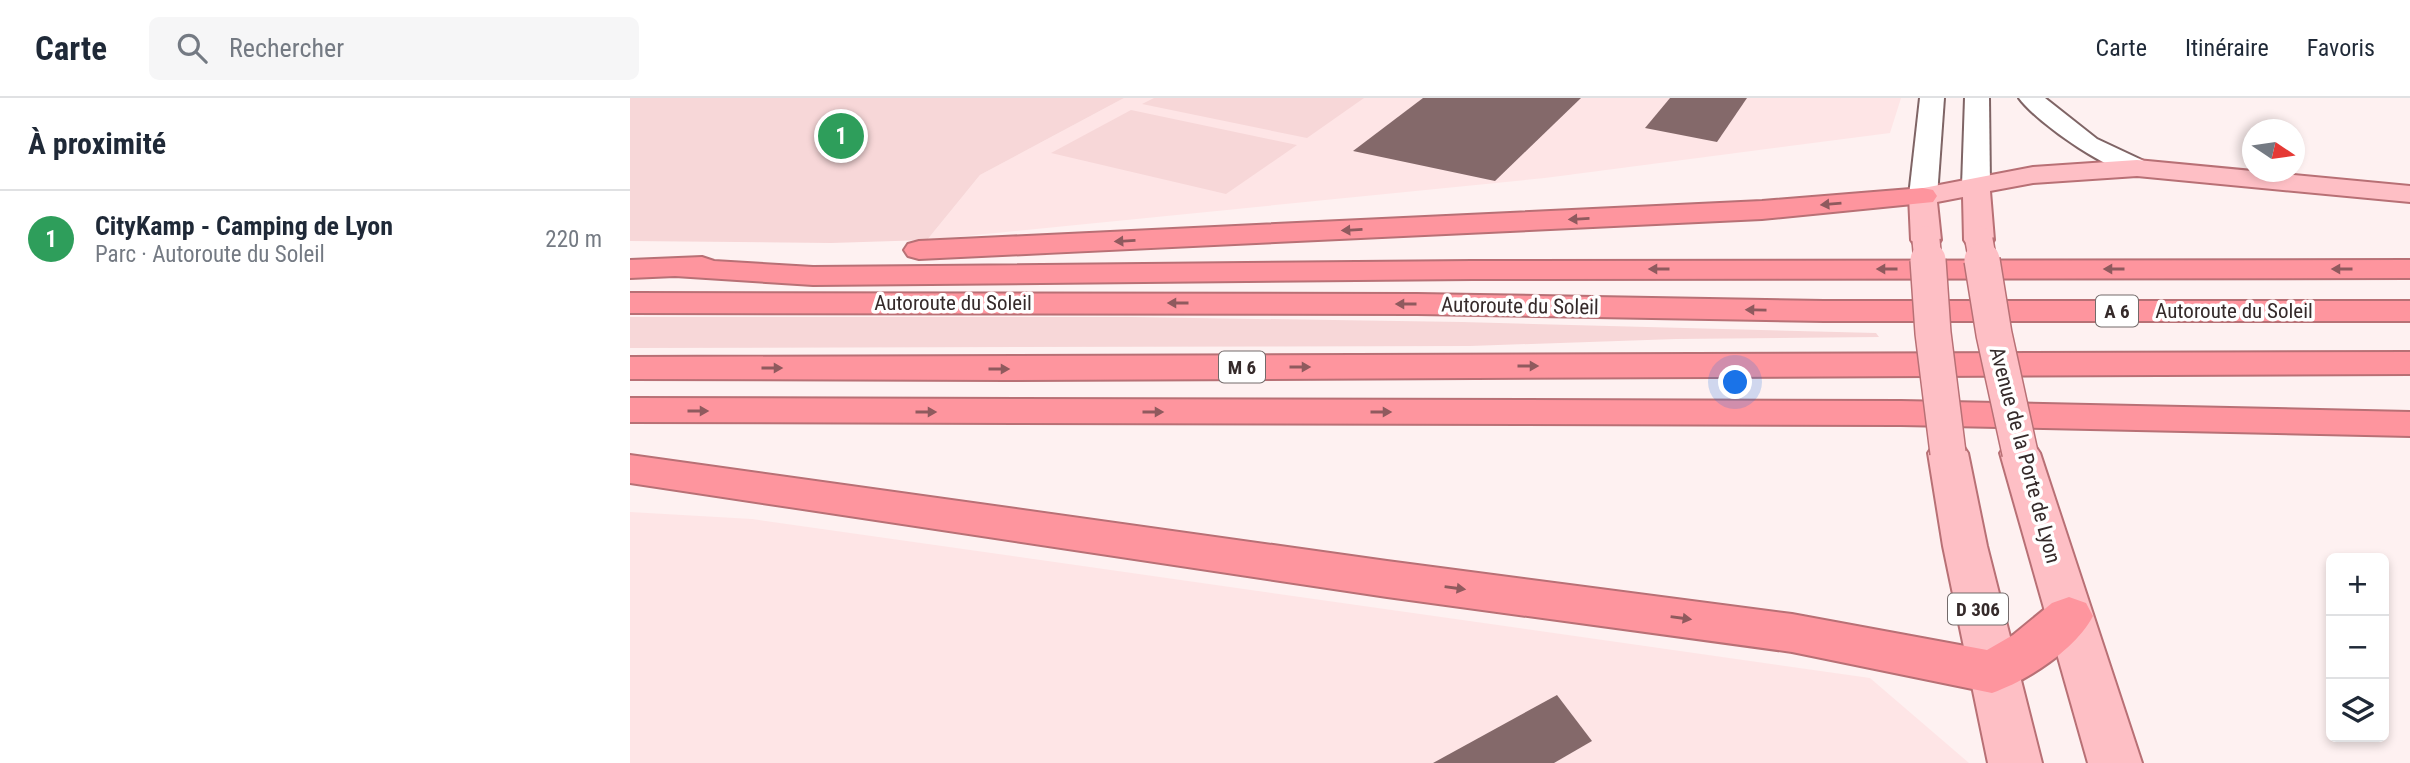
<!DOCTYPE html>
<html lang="fr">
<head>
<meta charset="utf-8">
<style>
	body { margin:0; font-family:"Roboto Condensed",sans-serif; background:#f6f6f7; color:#1f2937 }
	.controls { position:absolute; right:21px; bottom:21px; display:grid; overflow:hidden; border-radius:10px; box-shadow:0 4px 10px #0003 }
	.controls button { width:63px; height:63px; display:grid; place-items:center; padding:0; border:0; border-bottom:2px solid #e0e1e3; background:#fff; color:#1f2937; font:35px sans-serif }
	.compass { position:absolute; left:1612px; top:21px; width:63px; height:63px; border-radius:50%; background:#fff; box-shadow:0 4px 10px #0003; rotate:103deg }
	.you { position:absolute; left:1106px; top:285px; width:24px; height:24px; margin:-18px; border:5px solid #fff; border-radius:50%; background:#1a73e8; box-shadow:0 0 0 10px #1a73e833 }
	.badge { display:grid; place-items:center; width:46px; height:46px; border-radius:50%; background:#38758c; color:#fff; font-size:23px; font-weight:700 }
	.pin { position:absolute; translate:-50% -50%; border:4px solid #fff; box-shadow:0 2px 7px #0006 }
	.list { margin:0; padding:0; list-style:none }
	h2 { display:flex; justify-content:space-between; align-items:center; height:91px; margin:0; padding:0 28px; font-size:30px }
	h2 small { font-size:23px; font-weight:400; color:#747a83 }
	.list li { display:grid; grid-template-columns:46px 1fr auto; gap:21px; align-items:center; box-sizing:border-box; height:98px; padding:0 28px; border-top:2px solid #e0e1e3 }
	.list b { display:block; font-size:26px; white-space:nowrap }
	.list p { margin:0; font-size:23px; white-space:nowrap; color:#747a83 }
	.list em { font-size:23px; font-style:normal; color:#747a83 }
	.icon { flex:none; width:38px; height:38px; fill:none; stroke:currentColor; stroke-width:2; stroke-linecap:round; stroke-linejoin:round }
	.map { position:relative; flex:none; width:1780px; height:665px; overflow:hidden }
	header { display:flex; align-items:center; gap:42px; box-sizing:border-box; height:98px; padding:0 35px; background:#fff; border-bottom:2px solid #e0e1e3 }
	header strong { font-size:33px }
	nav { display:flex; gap:38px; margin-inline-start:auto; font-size:24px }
	.search { width:490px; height:63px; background:#f6f6f7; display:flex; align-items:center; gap:18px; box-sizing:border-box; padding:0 24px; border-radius:10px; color:#747a83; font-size:26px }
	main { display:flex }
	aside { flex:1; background:#fff }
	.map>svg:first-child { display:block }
	.built { fill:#fee5e6 }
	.green { fill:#f7d7d8 }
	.building { fill:#84696a }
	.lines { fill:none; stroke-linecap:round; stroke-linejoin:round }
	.secondary-casing { stroke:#7f6465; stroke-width:4 }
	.primary-casing { stroke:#b87075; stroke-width:4 }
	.highway-casing { stroke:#b87075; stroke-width:4 }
	.secondary { fill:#fff; fill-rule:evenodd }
	.primary { fill:#febfc5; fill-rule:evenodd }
	.highway { fill:#fe959e; fill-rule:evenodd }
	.primary-bridge-far1-casing { stroke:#b87075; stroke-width:30; stroke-linecap:butt }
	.primary-bridge-casing { stroke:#b87075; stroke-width:38; stroke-linecap:butt }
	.primary-bridge-far1 { stroke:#febfc5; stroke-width:27 }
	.primary-bridge { stroke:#febfc5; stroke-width:35 }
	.oneway { fill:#8f5a5e }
	.labels { text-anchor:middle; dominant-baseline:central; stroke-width:7; stroke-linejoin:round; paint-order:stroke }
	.shield { fill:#fff; stroke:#726a6a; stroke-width:2 }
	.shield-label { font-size:19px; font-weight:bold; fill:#352a2a }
	.street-label { font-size:21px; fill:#352a2a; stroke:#fff }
</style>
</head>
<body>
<header>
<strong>Carte</strong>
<div class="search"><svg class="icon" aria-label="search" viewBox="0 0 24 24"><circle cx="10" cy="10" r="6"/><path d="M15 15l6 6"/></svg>Rechercher</div>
<nav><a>Carte</a><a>Itinéraire</a><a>Favoris</a></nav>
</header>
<main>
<aside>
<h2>À proximité<small></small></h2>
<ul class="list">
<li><span class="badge" style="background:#2e9e5b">1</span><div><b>CityKamp - Camping de Lyon</b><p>Parc · Autoroute du Soleil</p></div><em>220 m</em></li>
</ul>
</aside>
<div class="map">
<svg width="1780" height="665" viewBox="0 0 1780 665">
	<rect width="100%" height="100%" fill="#fef1f1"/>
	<!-- built -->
	<g class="built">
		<path d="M494 0H1271L1260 35 915 80 297 142 350 77Z"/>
		<path d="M0 414 122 421 1240 580 1339 665H0Z"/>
	</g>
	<!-- green -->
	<g class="green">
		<path d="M0 0H494L350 77 297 142 201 145 0 143Z"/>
		<path d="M524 0H734L677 40 512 6Z"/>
		<path d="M501 12 667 47 596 96 421 55Z"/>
		<path d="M0 219H501L832 224 1246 235 1249 239 1046 241 840 248 0 250Z"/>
	</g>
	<!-- building -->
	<g class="building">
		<path d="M793 0H951L865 83 723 53Z"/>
		<path d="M1040 0H1117L1087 44 1015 30Z"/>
		<path d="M927 597 962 643 924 665H803Z"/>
	</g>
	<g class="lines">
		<defs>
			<g id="secondary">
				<path d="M1290 0H1314L1307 98 1303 104 1293 106 1283 104 1279 98Z"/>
				<path d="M1335 0H1359L1360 88 1356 94 1346 96 1336 94 1332 88Z"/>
				<path d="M1389 0H1415L1467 41 1516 64 1520 70 1516 76C1488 83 1406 24 1389 0Z"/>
			</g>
			<g id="primary">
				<path d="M1507 62 1780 88V104L1507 78 1403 85 1360 93 1364 142 1360 148 1349 151 1338 148 1334 142 1333 99 1307 104 1311 142 1307 148 1296 151 1285 148 1281 142 1279 98 1283 92 1403 69Z"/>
				<path d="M1318 342 1332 346 1338 355 1357 448 1412 665H1358L1313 448 1298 355 1304 346Z"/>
				<path d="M1390 342 1404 346 1410 355 1512 665H1458L1370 355 1376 346Z"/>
			</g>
			<g id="highway">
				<path d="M1293 90 1303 92 1307 98 1303 104 1132 121 289 161 278 158 274 152 278 146 289 143 1132 103Z"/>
				<path d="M72 159 84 163 183 169 842 163 1780 162V180L842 181 183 187 45 178 0 180V162Z"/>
				<path d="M0 195 787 196 1194 203H1780V223H1194L787 216 0 215Z"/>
				<path d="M1780 254V276L380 282 0 281V259Z"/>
				<path d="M0 300 1271 303 1780 314V338L1271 327 0 324Z"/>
				<path d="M0 357 757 463 1162 516 1357 552 1383 537 1422 505 1439 499 1456 505 1463 518C1446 551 1397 583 1362 595L1162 554 757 499 0 385Z"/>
			</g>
		</defs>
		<!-- secondary casing -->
		<use href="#secondary" class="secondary-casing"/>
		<!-- primary casing -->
		<use href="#primary" class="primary-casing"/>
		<!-- highway casing -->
		<use href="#highway" class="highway-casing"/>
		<!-- secondary -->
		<use href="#secondary" class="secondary"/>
		<!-- primary -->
		<use href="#primary" class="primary"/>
		<!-- highway -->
		<use href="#highway" class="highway"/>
		<defs>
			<g id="primary-bridge-far1">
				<path d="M1296 142 1298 164"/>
				<path d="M1349 142 1353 164"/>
			</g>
			<g id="primary-bridge">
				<path d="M1298 162 1303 235 1318 355"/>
				<path d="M1352 162 1364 236 1390 355"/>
			</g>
		</defs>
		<!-- primary-bridge-far1 casing -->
		<use href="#primary-bridge-far1" class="primary-bridge-far1-casing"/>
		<!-- primary-bridge casing -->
		<use href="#primary-bridge" class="primary-bridge-casing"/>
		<!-- primary-bridge-far1 -->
		<use href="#primary-bridge-far1" class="primary-bridge-far1"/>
		<!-- primary-bridge -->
		<use href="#primary-bridge" class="primary-bridge"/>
	</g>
	<!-- one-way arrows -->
	<defs><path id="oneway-solid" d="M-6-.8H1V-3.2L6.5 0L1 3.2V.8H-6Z" transform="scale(1.75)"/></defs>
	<g class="oneway">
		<use href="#oneway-solid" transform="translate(1201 106) rotate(175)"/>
		<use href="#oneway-solid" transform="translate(949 121) rotate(177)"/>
		<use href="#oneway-solid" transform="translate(722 132) rotate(177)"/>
		<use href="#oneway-solid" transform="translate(495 143) rotate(177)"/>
		<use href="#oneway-solid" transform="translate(1029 171) rotate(180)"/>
		<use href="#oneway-solid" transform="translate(1257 171) rotate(180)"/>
		<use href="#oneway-solid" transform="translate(1484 171) rotate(-180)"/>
		<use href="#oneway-solid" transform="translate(1712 171) rotate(-180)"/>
		<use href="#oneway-solid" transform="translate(548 205) rotate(-180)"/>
		<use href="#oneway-solid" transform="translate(776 206) rotate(-180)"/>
		<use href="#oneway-solid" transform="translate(1126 212) rotate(-179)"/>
		<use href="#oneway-solid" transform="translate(898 268)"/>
		<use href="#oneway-solid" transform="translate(670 269)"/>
		<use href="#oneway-solid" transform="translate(142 270)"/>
		<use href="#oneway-solid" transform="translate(369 271)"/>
		<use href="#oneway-solid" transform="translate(68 313)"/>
		<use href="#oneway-solid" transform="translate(296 314)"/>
		<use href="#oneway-solid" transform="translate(523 314)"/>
		<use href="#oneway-solid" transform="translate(751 314)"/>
		<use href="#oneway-solid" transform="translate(825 490) rotate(8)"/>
		<use href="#oneway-solid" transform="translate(1051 520) rotate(8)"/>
	</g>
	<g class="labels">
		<!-- shield labels -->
		<g class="shield">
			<rect x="1466" y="197.5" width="42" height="31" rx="5"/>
			<rect x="589" y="253.5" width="46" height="31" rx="5"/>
			<rect x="1318" y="495.5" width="60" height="31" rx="5"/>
		</g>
		<g class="shield-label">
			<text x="1487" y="213">A 6</text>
			<text x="612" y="269">M 6</text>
			<text x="1348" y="511">D 306</text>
		</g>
		<!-- street labels -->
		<g class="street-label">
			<text x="323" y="205">Autoroute du Soleil</text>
			<text transform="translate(890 208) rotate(1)">Autoroute du Soleil</text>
			<text x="1604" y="213">Autoroute du Soleil</text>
			<text transform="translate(1395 357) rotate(75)">Avenue de la Porte de Lyon</text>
		</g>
	</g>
</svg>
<div class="controls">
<button>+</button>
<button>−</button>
<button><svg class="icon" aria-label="layers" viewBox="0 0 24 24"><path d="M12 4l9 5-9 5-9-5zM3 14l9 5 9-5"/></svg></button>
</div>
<svg class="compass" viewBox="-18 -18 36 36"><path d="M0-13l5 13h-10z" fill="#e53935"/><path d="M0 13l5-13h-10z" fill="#747a83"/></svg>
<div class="you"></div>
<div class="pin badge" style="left:211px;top:38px;background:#2e9e5b">1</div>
</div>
</main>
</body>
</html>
